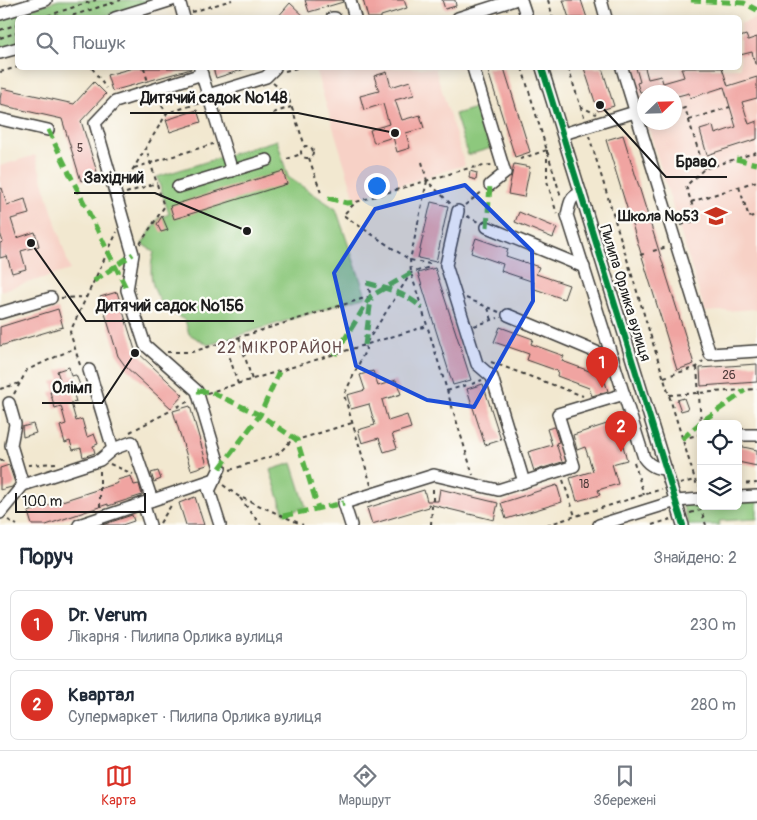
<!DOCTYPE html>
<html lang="uk">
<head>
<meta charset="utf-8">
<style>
	body { margin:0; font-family:Pangolin,sans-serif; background:#f6f6f7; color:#1f2937 }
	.controls { position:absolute; right:15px; bottom:15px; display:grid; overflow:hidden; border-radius:8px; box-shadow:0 2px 12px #0003 }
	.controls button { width:45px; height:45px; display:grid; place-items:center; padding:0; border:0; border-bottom:1px solid #e0e1e3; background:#fff; color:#1f2937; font:25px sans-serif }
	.compass { position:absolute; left:637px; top:85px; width:45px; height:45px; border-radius:50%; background:#fff; box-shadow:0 2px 12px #0003; rotate:67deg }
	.scale { position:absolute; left:15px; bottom:12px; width:131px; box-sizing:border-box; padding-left:5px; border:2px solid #1c1c1c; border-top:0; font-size:14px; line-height:18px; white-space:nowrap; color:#1c1c1c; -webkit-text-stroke:4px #fdfcf7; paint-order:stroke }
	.you { position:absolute; left:376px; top:185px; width:18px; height:18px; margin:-12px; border:4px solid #fff; border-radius:50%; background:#1a73e8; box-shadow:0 0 0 8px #1a73e833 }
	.badge { display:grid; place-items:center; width:32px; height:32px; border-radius:50%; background:#d93025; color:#fff; font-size:16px; font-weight:700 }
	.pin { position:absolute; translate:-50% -41px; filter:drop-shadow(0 1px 2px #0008) }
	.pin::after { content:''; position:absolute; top:26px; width:18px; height:15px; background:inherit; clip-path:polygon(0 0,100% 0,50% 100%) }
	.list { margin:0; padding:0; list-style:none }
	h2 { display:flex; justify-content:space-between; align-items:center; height:65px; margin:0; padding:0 20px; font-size:21px }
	h2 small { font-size:16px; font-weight:400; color:#747a83 }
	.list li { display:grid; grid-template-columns:32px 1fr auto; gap:15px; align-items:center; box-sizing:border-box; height:70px; margin:0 10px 10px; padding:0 10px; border:1px solid #e0e1e3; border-radius:8px }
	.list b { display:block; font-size:19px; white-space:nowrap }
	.list p { margin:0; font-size:16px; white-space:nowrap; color:#747a83 }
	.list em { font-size:16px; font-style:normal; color:#747a83 }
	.icon { flex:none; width:28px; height:28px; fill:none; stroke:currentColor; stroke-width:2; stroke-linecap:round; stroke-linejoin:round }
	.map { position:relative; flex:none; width:757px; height:525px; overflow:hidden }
	.search { position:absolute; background:#fff; box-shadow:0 2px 12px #0003; left:15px; right:15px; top:15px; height:55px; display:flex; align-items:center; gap:12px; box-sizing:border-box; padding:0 18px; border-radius:8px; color:#747a83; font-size:19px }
	.sheet { height:225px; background:#fff }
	nav { display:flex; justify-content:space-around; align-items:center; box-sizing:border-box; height:70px; border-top:1px solid #e0e1e3; background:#fff; font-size:14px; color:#747a83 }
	nav a { display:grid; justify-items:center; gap:2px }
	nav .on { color:#d93025 }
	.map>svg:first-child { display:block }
	.built { fill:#f7d1c6 }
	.green { fill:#8dc87d; stroke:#54724c }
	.building { fill:#f0a4a1 }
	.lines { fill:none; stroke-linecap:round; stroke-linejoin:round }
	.minor-casing { stroke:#3c3b37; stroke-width:14 }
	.path { stroke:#3c3b37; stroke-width:2; stroke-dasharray:4 4; stroke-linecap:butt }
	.minor { stroke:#fff; stroke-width:11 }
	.quiet { stroke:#55b145; stroke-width:5; stroke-dasharray:10 5; stroke-linecap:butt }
	.cycleway-casing { stroke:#fdfcf7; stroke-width:9 }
	.cycleway { stroke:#00873e; stroke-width:6 }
	.marked { fill:#1d4ed8; fill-opacity:0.2; stroke:#1d4ed8; stroke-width:4; stroke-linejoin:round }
	.labels { text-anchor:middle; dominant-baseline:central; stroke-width:4.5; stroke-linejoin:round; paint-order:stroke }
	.number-label { font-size:12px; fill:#513e3d }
	.poi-label { font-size:15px; font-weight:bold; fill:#1c1c1c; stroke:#fdfcf7; text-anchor:end }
	.street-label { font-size:15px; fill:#1c1c1c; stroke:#fdfcf7 }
	.neighbourhood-label { font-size:16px; letter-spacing:1px; fill:#664c4b; stroke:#fdfcf7 }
	.leader { fill:none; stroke:#1c1c1c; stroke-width:2 }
	.callout-dot { fill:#1c1c1c; stroke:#fdfcf7; stroke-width:2 }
	.callout-label { font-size:16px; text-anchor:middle; font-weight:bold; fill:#1c1c1c; stroke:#fdfcf7; stroke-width:4.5; stroke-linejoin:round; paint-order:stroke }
</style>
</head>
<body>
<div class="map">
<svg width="757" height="525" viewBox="0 0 757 525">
	<rect width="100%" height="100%" fill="#fdfcf7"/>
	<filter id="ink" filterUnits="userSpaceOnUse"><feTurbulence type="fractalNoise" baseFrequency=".02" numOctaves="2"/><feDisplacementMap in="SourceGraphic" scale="10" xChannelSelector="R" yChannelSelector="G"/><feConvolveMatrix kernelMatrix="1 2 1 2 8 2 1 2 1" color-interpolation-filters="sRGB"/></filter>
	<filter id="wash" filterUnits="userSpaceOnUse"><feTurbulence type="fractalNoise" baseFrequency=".0096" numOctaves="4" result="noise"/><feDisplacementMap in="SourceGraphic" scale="20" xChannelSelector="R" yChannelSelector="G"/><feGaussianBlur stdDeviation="1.12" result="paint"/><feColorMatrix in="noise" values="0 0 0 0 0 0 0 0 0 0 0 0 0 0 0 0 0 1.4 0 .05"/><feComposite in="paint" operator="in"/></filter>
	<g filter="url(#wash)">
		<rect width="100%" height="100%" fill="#f2e8d0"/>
		<!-- built -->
		<g class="built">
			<path d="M757 18V309L705 312 647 123 674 122V92H644V115L630 68H740V24Z"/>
			<path d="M315 68H435L465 165 355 199Z"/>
			<path d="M35 155 70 270 0 291V166Z"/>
		</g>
		<!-- green -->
		<g class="green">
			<path d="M59 0H158L101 17 18 18 17 43 0 49V18Z"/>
			<path d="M479 107 491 148 468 155 455 114Z"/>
			<path d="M277 140 288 177 336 209 366 296 208 345 189 334 185 320C157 308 145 281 154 252L142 244 159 218 169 214 157 177Z"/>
			<path d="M292 463 306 507 284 514 270 470Z"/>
			<path d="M738 501H757V519L719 521 720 525H689L682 504 701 503V506H738Z"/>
		</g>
		<g id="blocks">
			<!-- building -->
			<g class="building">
				<path d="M305 0H343V2L309 12Z"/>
				<path d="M363 0H404L407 8 381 16V18H368Z"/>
				<path d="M442 0H455L456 6 445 9Z"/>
				<path d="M563 0H581L587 18H569Z"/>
				<path d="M290 3 306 18H277Z"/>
				<path d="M746 35 748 40 757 37V64H755L752 52 740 55V37Z"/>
				<path d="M133 68H191V69L112 91 107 75Z"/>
				<path d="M213 68H245V69L216 78Z"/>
				<path d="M487 68H504L530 152 515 157Z"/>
				<path d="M584 68H602L614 106 598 111Z"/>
				<path d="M636 68H645L648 79 661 76 663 83 684 77 681 68H722L728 86 757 77V98L742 102 749 124 757 121V139L707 155 700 130 713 126 715 134 736 127 724 87 690 98 689 93 674 97V92H640L637 83 640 82Z"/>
				<path d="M387 72 391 87 410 81 414 95 395 100 402 120 420 115 424 128 406 133 410 148 397 152 393 137 374 143 370 130 389 124 383 104 364 110 360 96 379 91 374 76Z"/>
				<path d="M94 82 106 94 81 121 98 175 81 181 62 119 0 105V99L2 88 74 104Z"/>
				<path d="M197 110 201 122 170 132 166 120Z"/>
				<path d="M623 135 694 364 677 370 606 140Z"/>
				<path d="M514 164 530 167 524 197 508 194Z"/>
				<path d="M283 171 287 184 174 219 170 206Z"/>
				<path d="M470 171 477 173 476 180 469 178Z"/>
				<path d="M2 188 7 205 25 199 29 214 11 219 17 238 35 232 39 246 21 251 26 269 12 273 7 256 0 258V243L3 242 0 233V189Z"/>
				<path d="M431 202 448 206 436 262 418 258Z"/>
				<path d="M519 212 557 228 553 238 515 222Z"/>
				<path d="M162 216 168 230 161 232 157 224Z"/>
				<path d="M476 238 508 249 506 256 539 267 536 274 569 285 564 299 532 288 534 282 501 271 503 264 471 253Z"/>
				<path d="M435 268 471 380 453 385 418 273Z"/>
				<path d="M117 292 135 350 183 395 171 408 126 367 118 356 100 297Z"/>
				<path d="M58 309 63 327 0 346V327Z"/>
				<path d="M500 327 533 339 531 344 564 356 562 361 603 376 608 391 592 396 589 388 557 376 558 371 527 360 529 354 494 342Z"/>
				<path d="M757 364V382L701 386 700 368Z"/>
				<path d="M69 367 71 376 76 375 80 385 72 387 76 402 71 403 76 421 82 419 87 437 94 434 98 444 93 446 95 453 83 457 81 448 73 450 70 441 65 443 60 426 66 424 61 406 55 408 50 392 55 391 52 382 60 380 57 371Z"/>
				<path d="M373 371 378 386 396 380 401 394 382 400 388 421 407 415 411 428 392 434 397 448 384 452 379 438 362 443 358 430 375 425 369 404 351 409 347 395 365 390 360 375Z"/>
				<path d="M483 384 501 440 485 445 467 389Z"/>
				<path d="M684 398 688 409 681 411 677 400Z"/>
				<path d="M190 406 207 465 191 470 173 411Z"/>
				<path d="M616 421 627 460 612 464 618 484 598 490 600 495 577 501 570 478 593 471 585 447 577 450 573 435Z"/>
				<path d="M33 424 36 433 23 437 22 427Z"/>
				<path d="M554 427 559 442 556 443 562 462 534 471 528 452 552 445 547 429Z"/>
				<path d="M739 446 757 450V466L738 462Z"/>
				<path d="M9 465 15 483 12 487 0 490V468Z"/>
				<path d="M158 471 161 479 154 482 151 473Z"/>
				<path d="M131 476 134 485 139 484 142 495 108 506V504L46 525H32L28 512 118 483 117 480Z"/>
				<path d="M557 485 562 502 506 519 501 503Z"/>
				<path d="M440 489 498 503 494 520 428 504 429 507 372 524 367 508 424 490 427 501H438Z"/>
				<path d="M195 497 204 525H186L179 503Z"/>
				<path d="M132 515 134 521 122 525H102Z"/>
			</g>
		</g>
	</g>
	<g filter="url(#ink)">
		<use href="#blocks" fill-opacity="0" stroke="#3c3b37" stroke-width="1"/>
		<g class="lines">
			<defs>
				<g id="minor">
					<path d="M179 0 184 18"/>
					<path d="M350 0 355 18"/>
					<path d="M521 0 527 18"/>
					<path d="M601 0 606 18"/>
					<path d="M0 14 46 0"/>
					<path d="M115 18 172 0"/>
					<path d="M332 18H335"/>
					<path d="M458 18 514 0"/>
					<path d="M0 53 18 48"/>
					<path d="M473 68 505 173 490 185"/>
					<path d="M542 68 683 525"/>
					<path d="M622 68 710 354 757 351"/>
					<path d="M200 69 232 171"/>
					<path d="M202 74 115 102 95 123 133 254 127 290 145 345 197 391 220 468 209 491"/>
					<path d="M208 95 266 77 275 68"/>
					<path d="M0 119 48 130"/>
					<path d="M563 134 635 112"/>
					<path d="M178 187 267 160"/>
					<path d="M581 193C569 197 570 204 567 215L644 458C649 465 657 469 666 469"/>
					<path d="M458 211 446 265 477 364 492 377 524 482"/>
					<path d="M487 227 584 267"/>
					<path d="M0 313 51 298"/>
					<path d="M508 315 613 359"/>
					<path d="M89 370 113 449"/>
					<path d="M9 403 15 424 11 445 23 485"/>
					<path d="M738 435H757"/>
					<path d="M207 484 220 525"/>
					<path d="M738 497 757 496"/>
					<path d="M143 503 150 525"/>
					<path d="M0 513 23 485 100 460 113 449 132 442 152 500"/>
					<path d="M79 525 215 479"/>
					<path d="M351 525 344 503 434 475 498 490 574 466 558 414 624 394"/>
					<path d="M599 525 676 501 701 499"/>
				</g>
			</defs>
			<!-- minor casing -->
			<use href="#minor" class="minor-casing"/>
			<!-- path -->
			<g class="path">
				<path d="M548 0 553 18"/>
				<path d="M192 12 232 0"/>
				<path d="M40 18 96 0"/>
				<path d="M65 18 121 0"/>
				<path d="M0 30 18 24"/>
				<path d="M0 38 18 32"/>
				<path d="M92 68 106 88"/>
				<path d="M144 68 148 82"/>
				<path d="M522 68 561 197"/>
				<path d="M568 68 584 117"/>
				<path d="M285 71 297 68"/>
				<path d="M0 72 18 67"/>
				<path d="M273 83 287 94 305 146"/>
				<path d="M157 99 167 113"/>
				<path d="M580 106 596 114"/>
				<path d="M674 111 685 108 704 169"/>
				<path d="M273 113 291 107"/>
				<path d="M689 120 730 107"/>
				<path d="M589 136 697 486H701"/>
				<circle cx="307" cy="152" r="6"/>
				<path d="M547 150V181L557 214"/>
				<path d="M309 158 321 193"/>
				<path d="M287 159 301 154"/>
				<path d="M520 159 547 150"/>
				<path d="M422 162 427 181 451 204"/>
				<path d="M134 168 213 144"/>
				<path d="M427 181 410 260 411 273 473 475"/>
				<path d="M124 184 167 113 200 103"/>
				<path d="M739 187 749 217 757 215"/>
				<path d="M126 193 157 183"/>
				<path d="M691 202 757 181"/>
				<path d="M465 205 483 191"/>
				<path d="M467 216 478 222"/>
				<path d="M681 225 697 220 686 186 704 169 757 152"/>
				<path d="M140 244 164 207 146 148"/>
				<path d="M653 251 667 247"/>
				<path d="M640 255 647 253"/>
				<path d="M430 264 410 260 343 215 356 202 469 168 492 165"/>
				<path d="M61 298 86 297"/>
				<path d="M466 298 499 312"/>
				<path d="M488 308 492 320"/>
				<path d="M474 326 498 318"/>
				<path d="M239 337 252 380"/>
				<path d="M225 342 238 384"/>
				<path d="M167 352H192L371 296 367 283"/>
				<path d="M491 362 583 396"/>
				<path d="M80 365 70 332 117 232"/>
				<path d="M697 367 701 424"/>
				<path d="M664 377 697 367 703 361"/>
				<path d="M472 384 482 380"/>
				<path d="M0 389 20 383"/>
				<path d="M447 391 466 385"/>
				<path d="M207 393 427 326"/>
				<path d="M14 394 27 370 75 348"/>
				<path d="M669 395 757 389"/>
				<path d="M177 407 189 401"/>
				<path d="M130 432 172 410"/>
				<path d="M682 439 701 434"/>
				<path d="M0 460 7 463"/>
				<path d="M634 462 644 495"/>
				<path d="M110 464 133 474"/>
				<path d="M28 465 56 463"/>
				<path d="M230 470 278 454 290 442 352 423"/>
				<path d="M563 480 575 516"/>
				<path d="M680 484 694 480"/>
				<path d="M738 484 757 483"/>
				<path d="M223 485 238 496 303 525"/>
				<path d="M371 485 344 395 366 349 365 345 411 273 430 267"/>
				<path d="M240 498 261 525"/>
				<path d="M433 501V485"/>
				<path d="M100 507V470"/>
				<path d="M690 513 701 510 706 525"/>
				<path d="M8 520 17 525"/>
				<path d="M160 523 172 504"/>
				<path d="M431 525 432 506"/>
				<path d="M547 525 662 489"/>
				<path d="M652 525 671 519"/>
			</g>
			<!-- minor -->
			<use href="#minor" class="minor"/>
			<!-- quiet -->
			<g class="quiet">
				<path d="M691 0 744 3 757 10"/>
				<path d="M48 130 127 290"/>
				<path d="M736 159 757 164"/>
				<path d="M328 198 347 203 356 202"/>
				<path d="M487 227 490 185"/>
				<path d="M94 281 133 254"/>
				<path d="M367 283C388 289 406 293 422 308"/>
				<path d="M365 345 371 299"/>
				<path d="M335 355 371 296 411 273"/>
				<path d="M197 391 211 392 260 415 297 440 318 508"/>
				<path d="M682 439 701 422 734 399 745 390"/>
				<path d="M220 468 260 415 279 372"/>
				<path d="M283 516 344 503"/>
			</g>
			<defs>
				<path id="cycleway" d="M542 68 683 525"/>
			</defs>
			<!-- cycleway casing -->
			<use href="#cycleway" class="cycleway-casing"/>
			<!-- cycleway -->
			<use href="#cycleway" class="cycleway"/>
		</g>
	</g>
	<!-- marked area -->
	<path class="marked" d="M465 185 532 251 533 301 474 407 427 400 356 366 334 273 375 209Z"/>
	<!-- icons -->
	<defs>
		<symbol id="school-bare" viewBox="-9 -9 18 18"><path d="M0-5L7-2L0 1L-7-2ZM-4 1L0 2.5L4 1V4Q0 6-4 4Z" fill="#c8321e" stroke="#fdfcf7" stroke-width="2.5" paint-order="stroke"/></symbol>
	</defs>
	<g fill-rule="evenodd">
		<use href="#school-bare" x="700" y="200" width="32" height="32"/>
	</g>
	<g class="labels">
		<!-- number labels -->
		<g class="number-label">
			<text x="80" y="148">5</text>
			<text x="729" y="375">26</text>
			<text x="584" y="484">18</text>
		</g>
		<!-- poi labels -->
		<g class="poi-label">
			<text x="699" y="216">Школа №53</text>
		</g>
		<!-- street labels -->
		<g class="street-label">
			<text transform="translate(625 293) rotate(73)">Пилипа Орлика вулиця</text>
		</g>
		<!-- neighbourhood labels -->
		<g class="neighbourhood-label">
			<text x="280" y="348">22 МІКРОРАЙОН</text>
		</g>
	</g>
	<!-- callouts -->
	<path class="leader" d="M395 133L298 113H130M600 105L666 177H727M247 231L155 193H74M31 243L86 321H254M135 353L102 403H42"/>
	<g class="callout-dot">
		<circle cx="395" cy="133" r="5"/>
		<circle cx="600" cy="105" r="5"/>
		<circle cx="247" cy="231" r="5"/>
		<circle cx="31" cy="243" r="5"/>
		<circle cx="135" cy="353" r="5"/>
	</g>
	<g class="callout-label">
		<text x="214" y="103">Дитячий садок №148</text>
		<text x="696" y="167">Браво</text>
		<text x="114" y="183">Західний</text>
		<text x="170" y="311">Дитячий садок №156</text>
		<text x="72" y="393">Олімп</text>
	</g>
</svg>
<div class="controls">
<button><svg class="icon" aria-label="locate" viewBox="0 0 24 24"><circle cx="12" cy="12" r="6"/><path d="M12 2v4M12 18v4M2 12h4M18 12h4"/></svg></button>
<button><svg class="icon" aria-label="layers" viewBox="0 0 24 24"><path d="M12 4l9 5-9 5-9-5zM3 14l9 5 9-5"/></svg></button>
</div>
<svg class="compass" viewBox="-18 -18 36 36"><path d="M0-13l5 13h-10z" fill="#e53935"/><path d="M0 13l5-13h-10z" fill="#747a83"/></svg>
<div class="scale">100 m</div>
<div class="you"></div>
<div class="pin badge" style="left:602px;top:388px">1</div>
<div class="pin badge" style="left:621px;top:452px">2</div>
<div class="search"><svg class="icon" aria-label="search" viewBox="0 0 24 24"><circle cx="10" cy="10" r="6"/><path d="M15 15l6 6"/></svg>Пошук</div>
</div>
<section class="sheet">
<h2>Поруч<small>Знайдено: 2</small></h2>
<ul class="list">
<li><span class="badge">1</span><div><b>Dr. Verum</b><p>Лікарня · Пилипа Орлика вулиця</p></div><em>230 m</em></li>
<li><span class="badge">2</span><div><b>Квартал</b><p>Супермаркет · Пилипа Орлика вулиця</p></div><em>280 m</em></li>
</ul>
</section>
<nav>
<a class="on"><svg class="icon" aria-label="map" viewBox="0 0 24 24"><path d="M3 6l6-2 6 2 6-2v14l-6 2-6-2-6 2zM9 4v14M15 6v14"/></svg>Карта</a>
<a><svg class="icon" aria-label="directions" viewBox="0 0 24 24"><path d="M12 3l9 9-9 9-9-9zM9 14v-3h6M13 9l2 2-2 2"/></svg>Маршрут</a>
<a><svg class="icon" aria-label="saved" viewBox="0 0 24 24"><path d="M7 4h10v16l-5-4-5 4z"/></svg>Збережені</a>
</nav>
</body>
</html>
